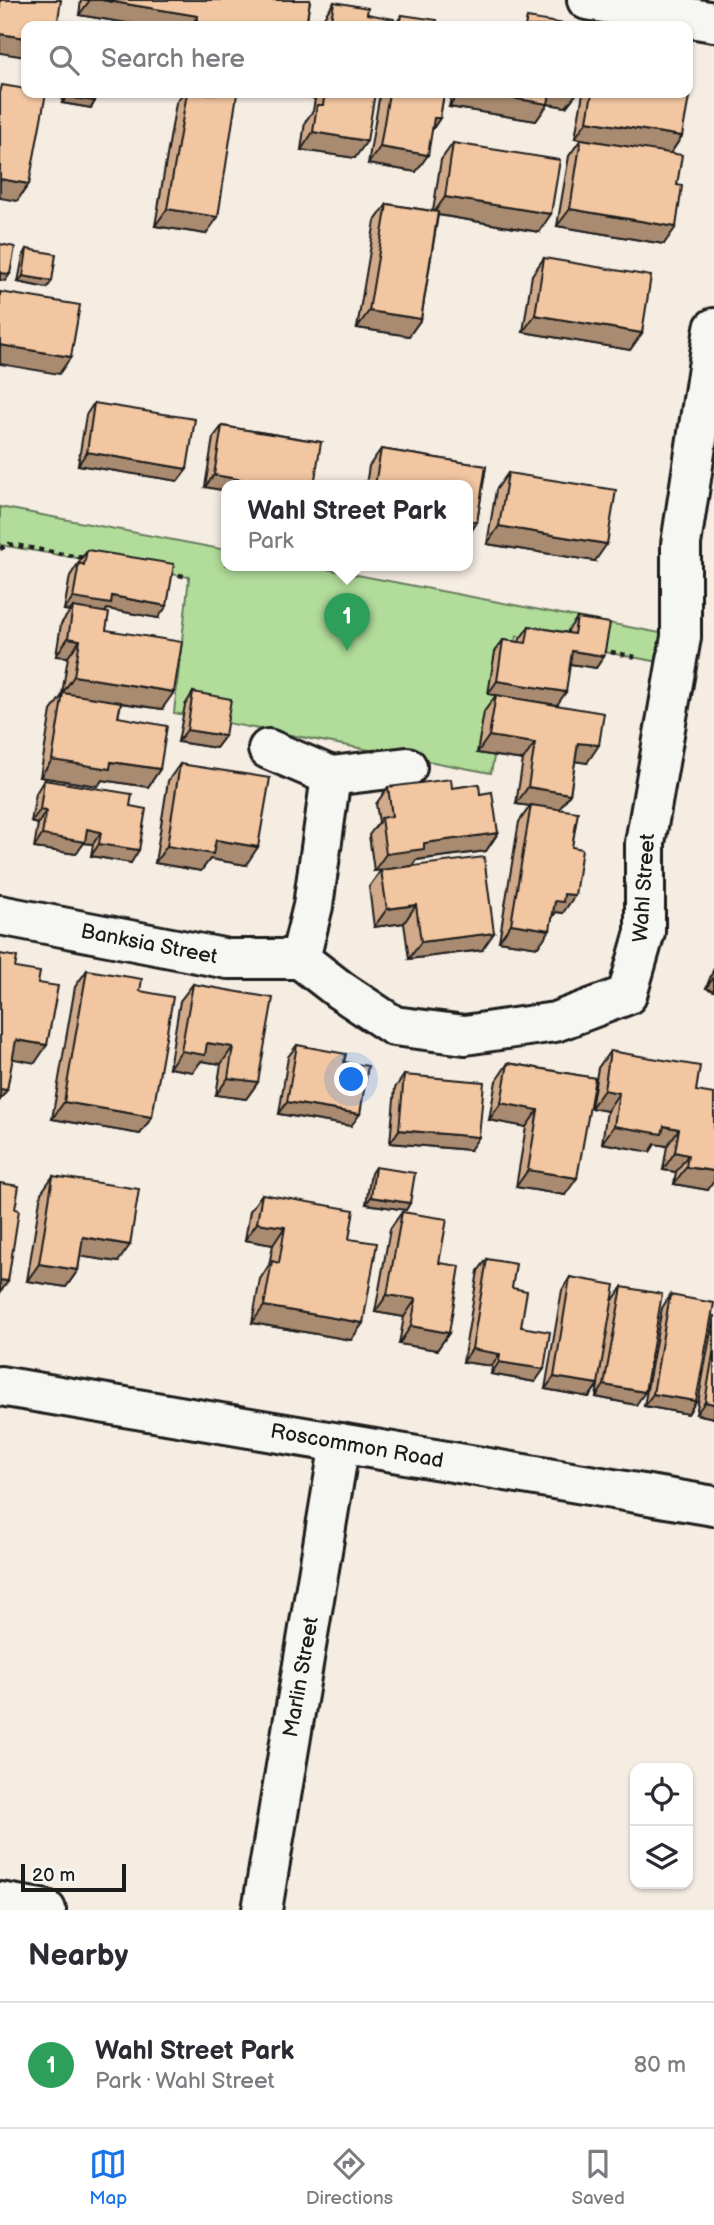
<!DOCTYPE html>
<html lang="en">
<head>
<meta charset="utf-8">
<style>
	body { margin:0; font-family:"Balsamiq Sans",sans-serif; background:#f2f2f3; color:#2b2b33 }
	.controls { position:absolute; right:21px; bottom:21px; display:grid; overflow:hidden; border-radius:14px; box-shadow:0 2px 5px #0004 }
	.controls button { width:63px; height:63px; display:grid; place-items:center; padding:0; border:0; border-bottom:2px solid #e1e1e2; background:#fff; color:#2b2b33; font:35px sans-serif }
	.scale { position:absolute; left:21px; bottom:18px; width:105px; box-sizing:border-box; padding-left:7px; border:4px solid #1c1c1c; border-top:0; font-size:19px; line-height:24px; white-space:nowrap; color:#1c1c1c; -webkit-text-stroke:5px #f6f6f2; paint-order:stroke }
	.you { position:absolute; left:352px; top:1080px; width:24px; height:24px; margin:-18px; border:5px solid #fff; border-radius:50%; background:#1a73e8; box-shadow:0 0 0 10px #1a73e833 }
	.badge { display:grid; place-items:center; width:46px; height:46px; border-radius:50%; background:#1a73e8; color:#fff; font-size:23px; font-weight:700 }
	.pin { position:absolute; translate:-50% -58px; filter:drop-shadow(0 2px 4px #0008) }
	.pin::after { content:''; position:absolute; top:37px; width:24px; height:21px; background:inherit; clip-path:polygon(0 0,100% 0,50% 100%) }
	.popup { position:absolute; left:221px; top:480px; width:252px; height:91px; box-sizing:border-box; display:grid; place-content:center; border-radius:14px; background:#fff; filter:drop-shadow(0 2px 5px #0005); font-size:23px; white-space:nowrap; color:#7c7c81 }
	.popup b { font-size:26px; color:#2b2b33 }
	.popup::after { content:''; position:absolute; left:50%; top:100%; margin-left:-14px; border:14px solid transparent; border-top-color:#fff }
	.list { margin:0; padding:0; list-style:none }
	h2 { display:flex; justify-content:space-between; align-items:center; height:91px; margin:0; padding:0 28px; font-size:30px }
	h2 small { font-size:23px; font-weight:400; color:#7c7c81 }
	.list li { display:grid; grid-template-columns:46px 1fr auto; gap:21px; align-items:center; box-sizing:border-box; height:126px; padding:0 28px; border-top:2px solid #e1e1e2 }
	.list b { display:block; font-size:26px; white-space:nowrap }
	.list p { margin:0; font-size:23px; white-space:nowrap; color:#7c7c81 }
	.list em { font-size:23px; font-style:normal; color:#7c7c81 }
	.icon { flex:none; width:38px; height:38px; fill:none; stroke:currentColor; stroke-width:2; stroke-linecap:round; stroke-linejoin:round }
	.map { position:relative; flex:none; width:714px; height:1910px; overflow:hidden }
	.search { position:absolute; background:#fff; box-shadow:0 2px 5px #0004; left:21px; right:21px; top:21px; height:77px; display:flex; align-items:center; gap:18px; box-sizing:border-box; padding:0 24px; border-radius:14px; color:#7c7c81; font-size:26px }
	.sheet { height:217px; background:#fff }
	nav { display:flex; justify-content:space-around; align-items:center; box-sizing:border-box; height:98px; border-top:2px solid #e1e1e2; background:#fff; font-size:19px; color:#7c7c81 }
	nav a { display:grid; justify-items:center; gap:4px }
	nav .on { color:#1a73e8 }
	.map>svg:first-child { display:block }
	.green { fill:#b1dc9a; stroke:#667c5b; stroke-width:2 }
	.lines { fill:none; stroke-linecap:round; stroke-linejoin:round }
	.minor-casing { stroke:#1c1c1c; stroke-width:44 }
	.path { stroke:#1c1c1c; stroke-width:4.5; stroke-dasharray:5 5; stroke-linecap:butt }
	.minor { stroke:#f6f6f2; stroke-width:38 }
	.wall { fill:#d0aa8a; stroke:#1c1c1c; stroke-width:2 }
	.shaded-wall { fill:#a98b71; stroke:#1c1c1c; stroke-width:2 }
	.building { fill:#f2c6a1; stroke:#1c1c1c; stroke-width:2 }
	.labels { text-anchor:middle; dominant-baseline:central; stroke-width:7; stroke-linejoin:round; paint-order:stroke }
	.street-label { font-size:21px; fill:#1c1c1c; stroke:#f6f6f2 }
</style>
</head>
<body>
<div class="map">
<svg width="714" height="1910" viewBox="0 0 714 1910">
	<rect width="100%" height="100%" fill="#f5ece2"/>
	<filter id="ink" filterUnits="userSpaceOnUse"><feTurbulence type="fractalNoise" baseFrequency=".0143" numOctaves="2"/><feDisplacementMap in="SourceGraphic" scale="14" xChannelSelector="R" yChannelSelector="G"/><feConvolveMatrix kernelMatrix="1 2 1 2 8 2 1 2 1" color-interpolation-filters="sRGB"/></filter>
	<g filter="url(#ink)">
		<!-- green -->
		<path class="green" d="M0 507 226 550V565H305L681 637 676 665 517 636 491 773 174 713 189 577 0 545Z"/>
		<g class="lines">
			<defs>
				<g id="minor">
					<path d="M587 0 714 22"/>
					<path d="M268 749 331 776 407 767"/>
					<path d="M331 776 313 906 300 959 340 990 394 1026 465 1035 555 1022 627 995 645 932V843L681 637V544L714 328"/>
					<path d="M0 915 228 959H300"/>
					<path d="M0 1386 714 1506"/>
					<path d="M0 1902 46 1910"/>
					<path d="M262 1910 340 1443"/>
				</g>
			</defs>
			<!-- minor casing -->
			<use href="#minor" class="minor-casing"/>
			<!-- path -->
			<g class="path">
				<path d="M0 549 9 544 84 558"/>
				<path d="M169 573 189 577"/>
				<path d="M601 650 640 658"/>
			</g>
			<!-- minor -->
			<use href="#minor" class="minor"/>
		</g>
		<!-- wall -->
		<g class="wall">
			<path d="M81 0H310L306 26H145L79 15Z"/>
			<path d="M334 2 367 14 393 26H321L322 20Z"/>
			<path d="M402 15 436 26H394Z"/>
			<path d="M64 93H96L95 101 91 108 62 103Z"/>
			<path d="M183 93H232L206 234 155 226 176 103Z"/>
			<path d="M310 93H375L355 158 301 150 305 122 313 111 315 99 309 97Z"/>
			<path d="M380 93H444L440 118 432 130 416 172 368 164Z"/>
			<path d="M452 93H577L566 107 548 104 536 121 449 107Z"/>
			<path d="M583 93H682V136L671 153 664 244 557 226 569 156 581 139 575 138Z"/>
			<path d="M453 143 539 232 438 215 421 319 409 336 357 328 375 221 387 204 433 211 441 160Z"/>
			<path d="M27 249 47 288 18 282 23 256Z"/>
			<path d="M544 258 642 333 630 350 523 332 532 275Z"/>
			<path d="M94 403 187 469 178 481 78 465 86 415Z"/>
			<path d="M222 426 321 442 205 487 213 438Z"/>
			<path d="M381 449 486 466 477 522 468 536V485H366L369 466Z"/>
			<path d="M508 473 595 561 487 544 496 490Z"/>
			<path d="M87 550 158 618 107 609 105 613 106 630 162 709 121 703 118 717 160 769 148 787 102 780 98 786 40 777 51 711 63 694H62L68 657 56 656 61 624 70 611 64 610 70 576Z"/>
			<path d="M577 618 604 656 596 668 570 664 557 705 587 763 575 761 570 794 559 809 563 913 556 912 552 917 538 947 499 941 519 822 530 806 516 804 523 760 477 753 484 712 496 695 488 694 495 652 503 640 519 642 520 639 529 626 568 633V630Z"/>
			<path d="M193 692 225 736 216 748 178 742 185 705Z"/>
			<path d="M180 764 246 865 210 859 201 871 155 863 168 781Z"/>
			<path d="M44 780 130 806 131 863 91 856 93 844 84 843 76 854 34 848 38 824 31 822 36 793Z"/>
			<path d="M388 787 452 788 480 794 498 833 486 851 416 860 412 866 374 871 369 835 379 822 376 804Z"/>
			<path d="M381 870 482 950 409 959 404 923 374 927 369 887Z"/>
			<path d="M714 968V991L706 988Z"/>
			<path d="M87 970 140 991 152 1117 140 1134 52 1119 75 987Z"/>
			<path d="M193 984 258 1082 246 1099 216 1095 221 1064 201 1061 193 1072 169 1068 180 1001Z"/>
			<path d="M297 1045 344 1062 351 1126 279 1114 288 1057Z"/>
			<path d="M610 1051 696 1091 708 1190 674 1184 676 1172 663 1170 667 1146 655 1144 650 1152 602 1143 607 1111 591 1108 598 1068Z"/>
			<path d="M508 1063 595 1078 565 1195 516 1187 526 1127 489 1120 496 1081Z"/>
			<path d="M404 1075 470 1150 390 1143 395 1088Z"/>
			<path d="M375 1167 410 1203 406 1210 366 1204 371 1173Z"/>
			<path d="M53 1176 118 1262 80 1256 78 1270 66 1287 27 1281 41 1193Z"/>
			<path d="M262 1194 349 1239 363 1323 351 1340 252 1323 260 1279 269 1265 273 1245 245 1240 250 1211Z"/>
			<path d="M402 1212 439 1263 449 1333 437 1350 399 1344 404 1317 375 1312 390 1229Z"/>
			<path d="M487 1259 512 1288 535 1382 491 1374 492 1366 463 1362 478 1271Z"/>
			<path d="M570 1277 613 1300 622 1287 636 1405 596 1397 598 1385 589 1397 545 1389 562 1290Z"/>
			<path d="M670 1295 696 1401 688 1414 644 1406 662 1308Z"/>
			<path d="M714 1315V1418L696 1414Z"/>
		</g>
		<!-- shaded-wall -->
		<g class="shaded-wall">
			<path d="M90 0H102L198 16 190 26H145L79 15Z"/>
			<path d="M0 34 26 38V57L0 53Z"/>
			<path d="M312 93H319L315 99 309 97Z"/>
			<path d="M459 93H577L566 107 548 104 536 121 449 107Z"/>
			<path d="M67 97 95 101 91 108 62 103Z"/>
			<path d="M434 118H440L428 136Z"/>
			<path d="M587 121 682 136 670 154 575 138Z"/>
			<path d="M313 132 367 141 355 158 301 150Z"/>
			<path d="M380 147 428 155 416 172 368 164Z"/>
			<path d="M0 179 29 184 17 201 0 198Z"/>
			<path d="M445 197 551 214 539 232 433 214Z"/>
			<path d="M167 209 218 217 206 234 155 226Z"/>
			<path d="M570 209 676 227 664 244 557 226Z"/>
			<path d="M0 273 10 274 5 281 0 280Z"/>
			<path d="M23 276 52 281 47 288 18 282Z"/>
			<path d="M369 311 421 319 409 336 357 328Z"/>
			<path d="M535 315 642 333 630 350 523 332Z"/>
			<path d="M0 345 71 357 59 374 0 364Z"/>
			<path d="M87 452 187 469 178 481 78 465Z"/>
			<path d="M214 475 273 485H226V491L205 487Z"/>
			<path d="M468 521 477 522 468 536Z"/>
			<path d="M499 526 607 544 595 561 487 544Z"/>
			<path d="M112 596 167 606 158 618 107 609 102 617 73 607 70 611 64 610 73 598Z"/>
			<path d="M68 638 80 640 68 657 56 656Z"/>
			<path d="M572 651 604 656 596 668 564 663Z"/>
			<path d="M74 676 174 692 162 709 62 694Z"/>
			<path d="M497 681 566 692 557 705 488 694Z"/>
			<path d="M187 730 225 736 216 748 178 742Z"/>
			<path d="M489 736 535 743 523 760 477 753Z"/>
			<path d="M578 743 599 745 587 763 566 760Z"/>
			<path d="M52 760 111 762 160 769 148 787 102 780 98 786 40 777Z"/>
			<path d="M528 787 570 794 558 811 531 805 530 806 516 804Z"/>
			<path d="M40 810 46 811 38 824 31 822Z"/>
			<path d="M87 829 101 832 93 844 84 843 76 854 34 848 42 835Z"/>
			<path d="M498 833 486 851 416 860 412 866 374 871 386 854 424 843Z"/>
			<path d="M216 840 258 847 246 865 210 859 201 871 155 863 167 846Z"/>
			<path d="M99 844 139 850 131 863 91 856Z"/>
			<path d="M564 894 575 895 563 913 556 912 551 920 555 901Z"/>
			<path d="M416 905 404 923 374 927 387 909Z"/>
			<path d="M511 924 550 930 538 947 499 941Z"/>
			<path d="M494 933 482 950 409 959 421 942Z"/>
			<path d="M714 977V991L706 988Z"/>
			<path d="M16 1040 47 1045 35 1063 4 1057Z"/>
			<path d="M207 1043 233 1047 221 1064 201 1061 193 1072 169 1068 181 1051Z"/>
			<path d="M228 1078 258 1082 246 1099 216 1095Z"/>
			<path d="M0 1089 7 1090 0 1100Z"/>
			<path d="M604 1090 619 1093 607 1111 591 1108Z"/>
			<path d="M64 1102 152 1117 140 1134 52 1119Z"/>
			<path d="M287 1102 360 1114 351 1126 279 1114Z"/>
			<path d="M501 1103 538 1110 526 1127 489 1120Z"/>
			<path d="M614 1126H664L679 1129 667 1146 655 1144 650 1152 602 1143Z"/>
			<path d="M399 1130 479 1137 470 1150 390 1143Z"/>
			<path d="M675 1152 688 1155 676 1172 663 1170Z"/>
			<path d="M686 1167 714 1171V1181L708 1190 674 1184Z"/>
			<path d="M528 1170 577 1178 565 1195 516 1187Z"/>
			<path d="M371 1197 410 1203 406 1210 366 1204Z"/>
			<path d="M257 1223 285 1227 273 1245 245 1240Z"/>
			<path d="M83 1237 130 1245 118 1262 71 1255Z"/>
			<path d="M39 1264 78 1270 66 1287 27 1281Z"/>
			<path d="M0 1280 8 1281 0 1293Z"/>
			<path d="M387 1295 416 1299 404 1317 375 1312Z"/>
			<path d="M264 1306 363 1323 351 1340 252 1323Z"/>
			<path d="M411 1326 449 1333 437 1350 399 1344Z"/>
			<path d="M472 1349 500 1354 492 1366 463 1362Z"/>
			<path d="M499 1362 544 1369 535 1382 491 1374Z"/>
			<path d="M554 1377 598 1384 589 1397 545 1389Z"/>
			<path d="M604 1385 645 1392 636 1405 596 1397Z"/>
			<path d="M653 1394 696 1401 688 1414 644 1406Z"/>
			<path d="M705 1402 714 1404V1418L696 1414Z"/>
		</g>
		<!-- building -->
		<g class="building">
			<path d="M0 0H61L57 26H26V38L0 34Z"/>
			<path d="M102 0H310L306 26H196L198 16Z"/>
			<path d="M334 2 368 8 367 14 394 19 393 26H330Z"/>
			<path d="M402 15 437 20 436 26H400Z"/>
			<path d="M527 18 577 26H525Z"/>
			<path d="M2 85 26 89V93H46L29 184 0 179V93Z"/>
			<path d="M68 93H96L95 101 67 97Z"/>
			<path d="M187 93 237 94 218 217 167 209Z"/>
			<path d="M325 93H375L367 141 313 132 317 105H323Z"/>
			<path d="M389 93H444L440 118H434L428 155 380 147Z"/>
			<path d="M481 93H550L548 104Z"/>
			<path d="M592 93H682V95L689 97 682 136 587 121Z"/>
			<path d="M581 139 682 155 677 185 682 186 676 227 570 209Z"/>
			<path d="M453 143 560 160 551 214 445 197Z"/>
			<path d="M387 204 438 212 421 319 369 311Z"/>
			<path d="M0 244 15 247 10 274 0 273Z"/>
			<path d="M27 249 56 254 52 281 23 276Z"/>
			<path d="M544 258 651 276 642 333 535 315Z"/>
			<path d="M0 292 80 305 71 357 0 345Z"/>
			<path d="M94 403 195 419 187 469 87 452Z"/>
			<path d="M222 426 321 442 314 485H273L214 475Z"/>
			<path d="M381 449 486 466 477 522 468 521V485H375Z"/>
			<path d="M508 473 616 490 607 544 499 526Z"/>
			<path d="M87 550 174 564 167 606 112 596 111 604 73 598 79 563 84 565Z"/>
			<path d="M73 607 109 613 106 630 182 642 174 692 74 676 80 640 68 638Z"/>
			<path d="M577 618 610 623 604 656 572 651 566 692 497 681 503 640 526 643 529 626 574 634Z"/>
			<path d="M193 692 231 699 225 736 187 730Z"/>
			<path d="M63 693 121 702 118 717 167 726 160 769 111 762 110 769 52 760Z"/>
			<path d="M496 695 604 713 599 745 578 743 570 794 528 787 535 743 489 736Z"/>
			<path d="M180 764 270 778 258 847 216 840 213 854 167 846Z"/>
			<path d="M451 779 452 788 479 784 480 794 492 792 498 833 424 843V849L386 854 381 818 392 816 388 787Z"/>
			<path d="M44 780 132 794 130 806 146 809 139 850 99 844 101 832 87 829 85 842 42 835 46 811 40 810Z"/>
			<path d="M531 805 578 812 572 847 582 849 575 895 564 894 563 902 555 901 550 930 511 924Z"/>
			<path d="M484 857 494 933 421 942 416 905 387 909 381 870Z"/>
			<path d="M0 954 17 957 15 968 40 972 38 983 58 986 47 1045 16 1040 7 1090 0 1089Z"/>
			<path d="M87 970 142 979 140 991 173 997 152 1117 64 1102Z"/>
			<path d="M193 984 273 998 258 1082 228 1078 233 1047 207 1043 205 1055 181 1051Z"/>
			<path d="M297 1045 346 1054 344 1062 368 1066 360 1114 287 1102Z"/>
			<path d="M610 1051 700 1066 696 1091 714 1094V1171L686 1167 688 1155 675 1152 679 1129 664 1126 662 1134 614 1126 619 1093 604 1090Z"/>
			<path d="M508 1063 595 1078 577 1178 528 1170 538 1110 501 1103Z"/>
			<path d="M404 1075 484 1082 479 1137 399 1130Z"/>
			<path d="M375 1167 415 1173 410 1203 371 1197Z"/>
			<path d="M53 1176 139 1189 130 1245 83 1237 78 1270 39 1264Z"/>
			<path d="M0 1183 19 1186 15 1209 19 1210 8 1281 0 1280Z"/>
			<path d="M262 1194 354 1210 349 1239 377 1243 363 1323 264 1306 272 1261 279 1263 285 1227 257 1223Z"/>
			<path d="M402 1212 447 1219 439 1263 460 1266 449 1333 411 1326 416 1299 387 1295Z"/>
			<path d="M487 1259 516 1264 512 1288 527 1291 521 1327 550 1332 544 1369 499 1362 500 1354 472 1349Z"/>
			<path d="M570 1277 615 1285 598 1384 554 1377Z"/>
			<path d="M622 1287 662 1294 645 1392 604 1385Z"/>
			<path d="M670 1295 714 1303 696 1401 653 1394Z"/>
			<path d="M714 1348V1404L705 1402Z"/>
		</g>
	</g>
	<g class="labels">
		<!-- street labels -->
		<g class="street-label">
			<text transform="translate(644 888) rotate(-86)">Wahl Street</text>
			<text transform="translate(149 944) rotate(11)">Banksia Street</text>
			<text transform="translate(357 1446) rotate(10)">Roscommon Road</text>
			<text transform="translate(301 1677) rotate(-80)">Marlin Street</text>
		</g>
	</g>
</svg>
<div class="controls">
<button><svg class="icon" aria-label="locate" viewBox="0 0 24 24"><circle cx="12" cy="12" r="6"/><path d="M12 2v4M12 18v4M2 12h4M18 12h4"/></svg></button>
<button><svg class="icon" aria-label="layers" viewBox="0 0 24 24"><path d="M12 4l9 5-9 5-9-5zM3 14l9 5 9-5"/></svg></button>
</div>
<div class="scale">20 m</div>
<div class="you"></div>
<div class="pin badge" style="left:347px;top:651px;background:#2e9e5b">1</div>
<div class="popup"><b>Wahl Street Park</b>Park</div>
<div class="search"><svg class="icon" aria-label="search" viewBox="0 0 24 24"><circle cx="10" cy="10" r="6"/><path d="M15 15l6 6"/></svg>Search here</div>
</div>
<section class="sheet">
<h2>Nearby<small></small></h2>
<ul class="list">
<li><span class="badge" style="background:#2e9e5b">1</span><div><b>Wahl Street Park</b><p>Park · Wahl Street</p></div><em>80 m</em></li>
</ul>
</section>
<nav>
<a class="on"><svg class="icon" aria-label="map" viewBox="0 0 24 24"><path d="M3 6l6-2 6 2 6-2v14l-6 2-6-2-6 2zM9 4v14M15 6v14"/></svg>Map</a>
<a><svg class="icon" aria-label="directions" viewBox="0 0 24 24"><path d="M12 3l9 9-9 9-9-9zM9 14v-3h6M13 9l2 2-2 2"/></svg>Directions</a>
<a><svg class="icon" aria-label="saved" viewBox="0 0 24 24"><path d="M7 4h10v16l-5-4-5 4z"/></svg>Saved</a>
</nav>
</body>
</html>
